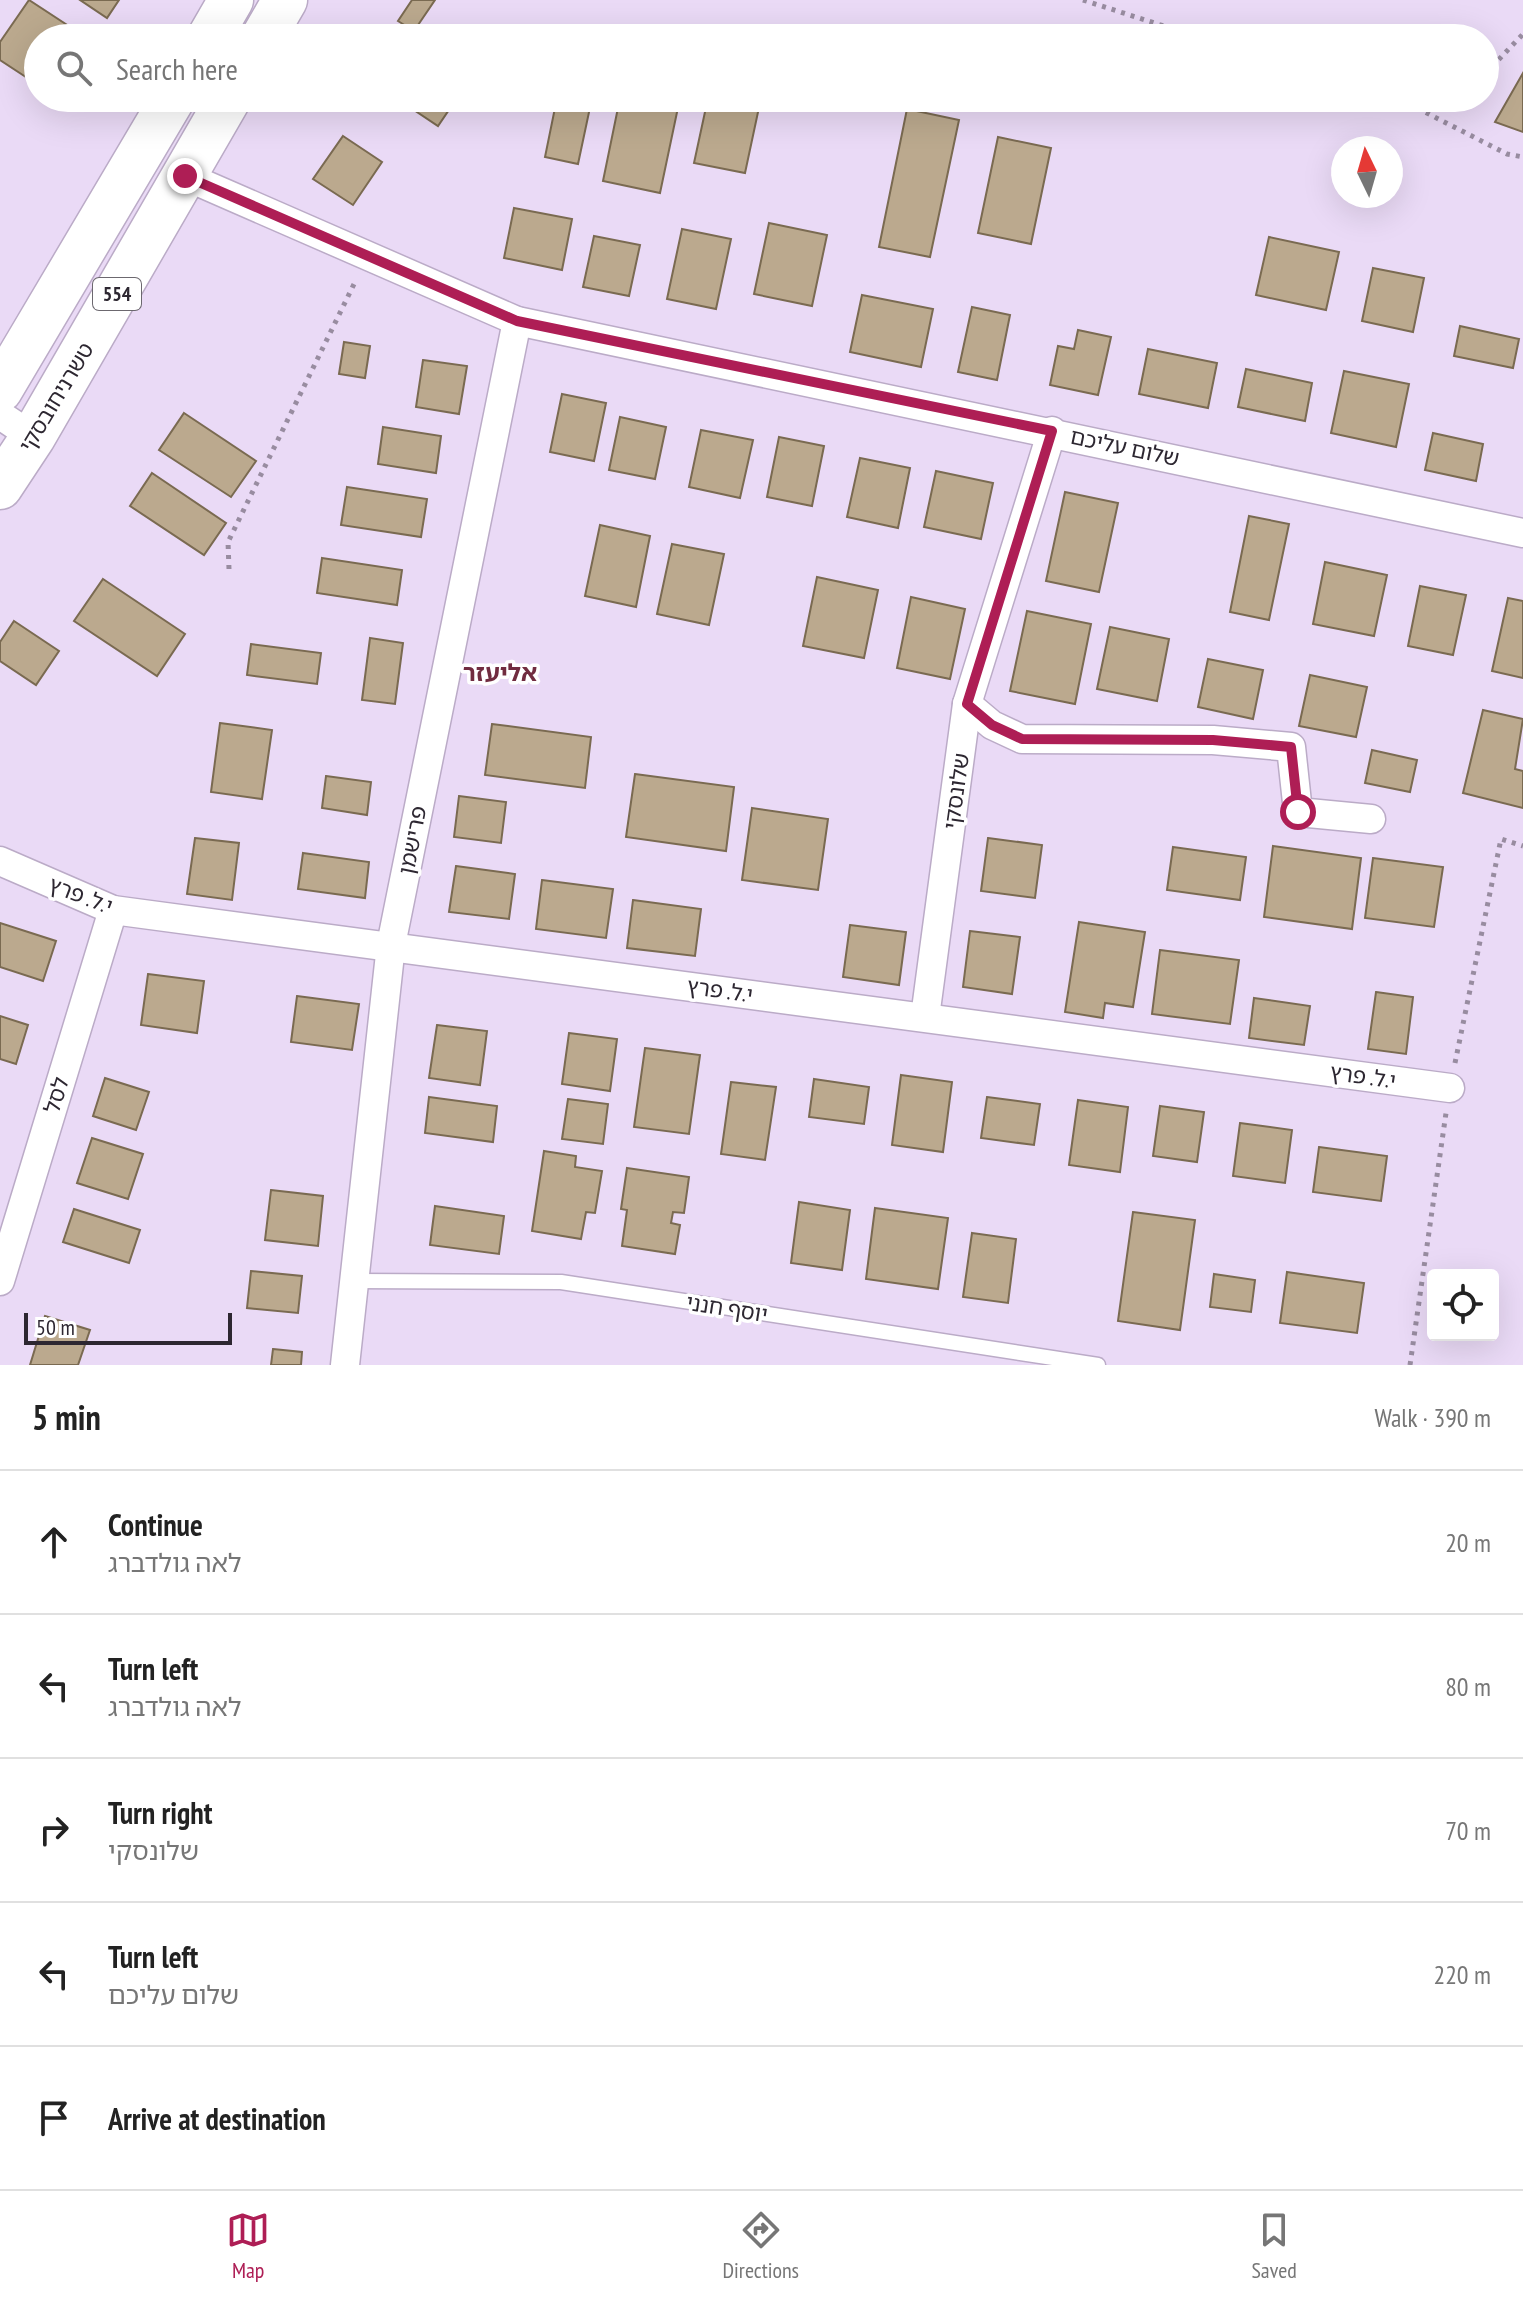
<!DOCTYPE html>
<html lang="en">
<head>
<meta charset="utf-8">
<style>
	body { margin:0; font-family:"PT Sans Narrow","Noto Sans Hebrew",sans-serif; background:#f6f6f6; color:#222 }
	.controls { position:absolute; right:24px; bottom:24px; display:grid; overflow:hidden; border-radius:8px; box-shadow:0 8px 32px #0002 }
	.controls button { width:72px; height:72px; display:grid; place-items:center; padding:0; border:0; border-bottom:2px solid #e0e0e0; background:#fff; color:#222; font:40px sans-serif }
	.compass { position:absolute; left:1331px; top:136px; width:72px; height:72px; border-radius:50%; background:#fff; box-shadow:0 8px 32px #0002; rotate:355deg }
	.scale { position:absolute; left:24px; bottom:20px; width:208px; box-sizing:border-box; padding-left:8px; border:4px solid #2d2731; border-top:0; font-size:22px; line-height:28px; white-space:nowrap; color:#2d2731; -webkit-text-stroke:6px #fff; paint-order:stroke }
	.stop { position:absolute; width:24px; height:24px; margin:-18px; border:6px solid #ae1e55; border-radius:50%; background:#fff }
	.stop.end { background:#ae1e55; border-color:#fff; box-shadow:0 2px 8px #0008 }
	.list { margin:0; padding:0; list-style:none }
	h2 { display:flex; justify-content:space-between; align-items:center; height:104px; margin:0; padding:0 32px; font-size:34px }
	h2 small { font-size:26px; font-weight:400; color:#767676 }
	.list li { display:grid; grid-template-columns:52px 1fr auto; gap:24px; align-items:center; box-sizing:border-box; height:144px; padding:0 32px; border-top:2px solid #e0e0e0 }
	.list b { display:block; font-size:30px; white-space:nowrap }
	.list p { margin:0; font-size:26px; white-space:nowrap; color:#767676 }
	.list em { font-size:26px; font-style:normal; color:#767676 }
	.icon { flex:none; width:44px; height:44px; fill:none; stroke:currentColor; stroke-width:2; stroke-linecap:round; stroke-linejoin:round }
	.map { position:relative; flex:none; width:1523px; height:1365px; overflow:hidden }
	.search { position:absolute; background:#fff; box-shadow:0 8px 32px #0002; left:24px; right:24px; top:24px; height:88px; display:flex; align-items:center; gap:20px; box-sizing:border-box; padding:0 28px; border-radius:44px; color:#767676; font-size:30px }
	.sheet { height:824px; background:#fff }
	nav { display:flex; justify-content:space-around; align-items:center; box-sizing:border-box; height:112px; border-top:2px solid #e0e0e0; background:#fff; font-size:22px; color:#767676 }
	nav a { display:grid; justify-items:center; gap:4px }
	nav .on { color:#ae1e55 }
	.map>svg:first-child { display:block }
	.building { fill:#bba98e; stroke:#7a6a51; stroke-width:2 }
	.lines { fill:none; stroke-linecap:round; stroke-linejoin:round }
	.lane-casing { stroke:#bbabc7; stroke-width:17 }
	.street-casing { stroke:#bbabc7; stroke-width:31 }
	.primary-casing { stroke:#bbabc7; stroke-width:47 }
	.path { stroke:#988ca0; stroke-width:5; stroke-dasharray:4 6; stroke-linecap:butt }
	.lane { stroke:#fff; stroke-width:14 }
	.street { stroke:#fff; stroke-width:28 }
	.primary { stroke:#fff; stroke-width:44 }
	.route { stroke:#ae1e55; stroke-width:10 }
	.labels { text-anchor:middle; dominant-baseline:central; stroke-width:7; stroke-linejoin:round; paint-order:stroke }
	.shield { fill:#fff; stroke:#6c686f; stroke-width:2 }
	.shield-label { font-size:20px; font-weight:bold; fill:#2d2731 }
	.street-label { font-size:22px; fill:#2d2731; stroke:#fff }
	.neighbourhood-label { font-size:24px; font-weight:bold; fill:#712c40; stroke:#fff }
</style>
</head>
<body>
<div class="map">
<svg width="1523" height="1365" viewBox="0 0 1523 1365">
	<rect width="100%" height="100%" fill="#eadaf6"/>
	<!-- building -->
	<g class="building">
		<path d="M29 0 87 38H38V85L0 60V42Z"/>
		<path d="M80 0H119L107 18Z"/>
		<path d="M412 0H435L414 31 398 21Z"/>
		<path d="M1523 73V132L1495 122Z"/>
		<path d="M396 98H457L438 126Z"/>
		<path d="M557 98H592L578 164 545 157Z"/>
		<path d="M620 98H680L660 193 603 181Z"/>
		<path d="M708 98H761L745 173 694 163Z"/>
		<path d="M907 109 959 120 930 257 879 247Z"/>
		<path d="M343 136 382 162 353 205 313 179Z"/>
		<path d="M998 137 1051 148 1031 244 978 233Z"/>
		<path d="M514 208 572 219 562 270 504 258Z"/>
		<path d="M769 223 827 235 812 306 754 294Z"/>
		<path d="M682 229 731 239 716 309 667 299Z"/>
		<path d="M594 236 640 245 629 296 583 287Z"/>
		<path d="M1269 237 1339 252 1326 310 1256 295Z"/>
		<path d="M1373 268 1424 278 1413 332 1362 321Z"/>
		<path d="M862 295 933 309 921 367 850 352Z"/>
		<path d="M972 307 1010 315 997 380 958 372Z"/>
		<path d="M1460 326 1519 339 1513 368 1454 356Z"/>
		<path d="M1078 330 1111 337 1098 395 1050 385 1058 346 1074 349Z"/>
		<path d="M344 342 370 346 365 378 339 374Z"/>
		<path d="M1148 349 1217 363 1208 408 1139 394Z"/>
		<path d="M423 360 467 366 459 414 416 407Z"/>
		<path d="M1246 369 1312 383 1305 421 1238 407Z"/>
		<path d="M1344 371 1409 384 1396 447 1331 433Z"/>
		<path d="M562 394 606 403 594 461 550 452Z"/>
		<path d="M184 413 256 461 231 497 159 450Z"/>
		<path d="M620 417 666 427 655 479 609 470Z"/>
		<path d="M383 427 441 436 436 473 378 464Z"/>
		<path d="M701 430 753 440 740 498 689 487Z"/>
		<path d="M1433 433 1483 444 1476 481 1425 470Z"/>
		<path d="M779 437 824 446 812 506 767 497Z"/>
		<path d="M860 458 910 468 898 528 847 517Z"/>
		<path d="M936 471 993 483 981 539 924 527Z"/>
		<path d="M152 473 226 523 204 555 130 506Z"/>
		<path d="M347 487 427 499 421 537 341 525Z"/>
		<path d="M1065 492 1118 503 1099 592 1046 581Z"/>
		<path d="M1249 516 1289 524 1269 620 1230 612Z"/>
		<path d="M600 525 650 536 636 607 585 596Z"/>
		<path d="M672 544 724 554 709 625 657 614Z"/>
		<path d="M322 558 402 570 397 605 317 593Z"/>
		<path d="M1325 562 1387 575 1374 636 1313 624Z"/>
		<path d="M817 577 878 590 864 658 803 646Z"/>
		<path d="M103 579 185 634 157 676 74 621Z"/>
		<path d="M1420 586 1466 595 1453 655 1408 646Z"/>
		<path d="M911 597 965 609 950 679 897 668Z"/>
		<path d="M1508 598 1523 601V678L1492 671Z"/>
		<path d="M1027 611 1091 624 1075 704 1010 691Z"/>
		<path d="M14 621 59 651 36 685 0 661V642Z"/>
		<path d="M1110 627 1169 639 1157 701 1097 689Z"/>
		<path d="M370 638 403 643 395 704 362 700Z"/>
		<path d="M251 644 321 653 317 684 247 675Z"/>
		<path d="M1208 659 1263 670 1253 719 1198 707Z"/>
		<path d="M1310 675 1367 687 1356 737 1299 726Z"/>
		<path d="M1483 710 1523 719 1515 769 1523 771V808L1463 793Z"/>
		<path d="M220 723 272 730 262 799 211 792Z"/>
		<path d="M492 724 591 737 585 788 485 775Z"/>
		<path d="M1372 750 1417 760 1410 792 1365 783Z"/>
		<path d="M635 774 734 787 726 851 626 837Z"/>
		<path d="M326 776 371 782 367 815 322 808Z"/>
		<path d="M459 796 506 802 501 843 454 837Z"/>
		<path d="M752 808 828 819 818 890 742 880Z"/>
		<path d="M195 838 239 843 232 900 187 894Z"/>
		<path d="M988 838 1042 845 1035 898 981 891Z"/>
		<path d="M1273 846 1361 858 1352 929 1264 917Z"/>
		<path d="M1173 847 1246 857 1240 900 1167 890Z"/>
		<path d="M303 853 369 862 365 898 298 889Z"/>
		<path d="M1373 858 1443 867 1434 927 1365 918Z"/>
		<path d="M456 866 515 874 509 919 449 912Z"/>
		<path d="M542 880 613 889 606 938 536 929Z"/>
		<path d="M633 900 701 909 695 956 627 948Z"/>
		<path d="M1079 922 1145 932 1133 1007 1105 1003 1103 1018 1065 1012Z"/>
		<path d="M0 923 56 941 43 981 0 967Z"/>
		<path d="M850 925 906 932 899 985 843 977Z"/>
		<path d="M970 931 1020 937 1012 994 963 987Z"/>
		<path d="M1160 950 1239 960 1230 1024 1152 1014Z"/>
		<path d="M148 974 204 981 197 1033 141 1025Z"/>
		<path d="M1376 992 1413 997 1406 1054 1368 1049Z"/>
		<path d="M297 996 359 1004 352 1050 291 1042Z"/>
		<path d="M1254 998 1310 1006 1304 1045 1249 1038Z"/>
		<path d="M0 1016 28 1025 16 1064 0 1059Z"/>
		<path d="M437 1025 487 1031 480 1085 429 1078Z"/>
		<path d="M569 1033 617 1039 610 1091 562 1084Z"/>
		<path d="M645 1048 700 1055 689 1134 634 1127Z"/>
		<path d="M901 1075 952 1082 943 1152 892 1145Z"/>
		<path d="M105 1078 149 1092 136 1130 93 1116Z"/>
		<path d="M814 1079 869 1087 864 1124 809 1117Z"/>
		<path d="M731 1082 776 1087 765 1160 721 1154Z"/>
		<path d="M429 1097 497 1106 493 1142 425 1133Z"/>
		<path d="M987 1097 1040 1104 1034 1145 981 1138Z"/>
		<path d="M568 1099 608 1104 603 1144 562 1139Z"/>
		<path d="M1078 1100 1128 1107 1120 1172 1069 1165Z"/>
		<path d="M1160 1106 1204 1112 1197 1162 1153 1156Z"/>
		<path d="M1240 1123 1292 1130 1285 1183 1233 1176Z"/>
		<path d="M92 1138 143 1154 128 1199 77 1183Z"/>
		<path d="M1319 1147 1387 1156 1381 1201 1313 1192Z"/>
		<path d="M544 1151 576 1156 575 1167 602 1171 595 1213 586 1212 581 1239 532 1231Z"/>
		<path d="M627 1168 689 1177 684 1213 673 1212 671 1223 680 1225 675 1254 622 1246 627 1210 621 1209Z"/>
		<path d="M271 1190 323 1196 318 1246 265 1240Z"/>
		<path d="M799 1202 850 1210 842 1270 791 1263Z"/>
		<path d="M435 1206 504 1216 499 1254 430 1245Z"/>
		<path d="M875 1208 948 1218 938 1289 866 1279Z"/>
		<path d="M74 1209 140 1230 129 1263 63 1242Z"/>
		<path d="M1133 1212 1195 1220 1180 1330 1118 1321Z"/>
		<path d="M972 1233 1016 1239 1008 1303 963 1297Z"/>
		<path d="M251 1271 302 1276 298 1313 247 1308Z"/>
		<path d="M1287 1272 1364 1283 1357 1333 1280 1323Z"/>
		<path d="M1214 1274 1255 1280 1251 1312 1210 1307Z"/>
		<path d="M45 1316 90 1330 78 1365H30Z"/>
		<path d="M273 1349 302 1352 301 1365H271Z"/>
	</g>
	<g class="lines">
		<defs>
			<path id="lane" d="M354 1281 561 1282 1098 1365"/>
			<g id="street">
				<path d="M185 176 517 321 1523 533"/>
				<path d="M0 415 33 437"/>
				<path d="M967 704 992 725 1022 739 1213 740 1291 747 1298 812 1371 819"/>
				<path d="M0 861 113 910 1450 1088"/>
				<path d="M925 1017 967 704 1052 431"/>
				<path d="M0 1281 113 910"/>
				<path d="M345 1365 391 945 517 321"/>
			</g>
			<g id="primary">
				<path d="M209 38 231 0"/>
				<path d="M263 38 285 0"/>
				<path d="M0 390 173 98"/>
				<path d="M0 487 33 437 229 98"/>
			</g>
		</defs>
		<!-- lane casing -->
		<use href="#lane" class="lane-casing"/>
		<!-- street casing -->
		<use href="#street" class="street-casing"/>
		<!-- primary casing -->
		<use href="#primary" class="primary-casing"/>
		<!-- path -->
		<g class="path">
			<path d="M1083 0 1201 38"/>
			<path d="M1485 74 1523 34"/>
			<path d="M1386 98 1417 108 1458 104 1463 98"/>
			<path d="M1417 108 1507 154 1523 157"/>
			<path d="M229 569 228 542 356 280"/>
			<path d="M1455 1063 1501 839 1523 846"/>
			<path d="M1410 1365 1446 1113"/>
		</g>
		<!-- lane -->
		<use href="#lane" class="lane"/>
		<!-- street -->
		<use href="#street" class="street"/>
		<!-- primary -->
		<use href="#primary" class="primary"/>
	</g>
	<g class="lines">
		<!-- route -->
		<path class="route" d="M185 176 517 321 1052 431 967 704 992 725 1022 739 1213 740 1291 747 1298 812"/>
	</g>
	<g class="labels">
		<!-- shield labels -->
		<rect class="shield" x="93" y="278" width="48" height="32" rx="6"/>
		<g class="shield-label">
			<text x="117" y="294">554</text>
		</g>
		<!-- street labels -->
		<g class="street-label">
			<text transform="translate(56 397) rotate(-59)">טשרניחובסקי</text>
			<text transform="translate(1125 447) rotate(12)">שלום עליכם</text>
			<text transform="translate(956 791) rotate(-82)">שלונסקי</text>
			<text transform="translate(412 840) rotate(-79)">פרישמן</text>
			<text transform="translate(81 895) rotate(21)">י.ל. פרץ</text>
			<text transform="translate(720 990) rotate(8)">י.ל. פרץ</text>
			<text transform="translate(1363 1076) rotate(8)">י.ל. פרץ</text>
			<text transform="translate(56 1095) rotate(-73)">לסל</text>
			<text transform="translate(727 1308) rotate(9)">יוסף חנני</text>
		</g>
		<!-- neighbourhood labels -->
		<g class="neighbourhood-label">
			<text x="500" y="672">אליעזר</text>
		</g>
	</g>
</svg>
<div class="controls">
<button><svg class="icon" aria-label="locate" viewBox="0 0 24 24"><circle cx="12" cy="12" r="6"/><path d="M12 2v4M12 18v4M2 12h4M18 12h4"/></svg></button>
</div>
<svg class="compass" viewBox="-18 -18 36 36"><path d="M0-13l5 13h-10z" fill="#e53935"/><path d="M0 13l5-13h-10z" fill="#767676"/></svg>
<div class="scale">50 m</div>
<div class="stop" style="left:1298px;top:812px"></div>
<div class="stop end" style="left:185px;top:176px"></div>
<div class="search"><svg class="icon" aria-label="search" viewBox="0 0 24 24"><circle cx="10" cy="10" r="6"/><path d="M15 15l6 6"/></svg>Search here</div>
</div>
<section class="sheet">
<h2>5 min<small>Walk · 390 m</small></h2>
<ul class="list">
<li><svg class="icon" aria-label="ahead" viewBox="0 0 24 24"><path d="M12 20V5M6 11l6-6 6 6"/></svg><div><b>Continue</b><p>לאה גולדברג</p></div><em>20 m</em></li>
<li><svg class="icon" aria-label="left" viewBox="0 0 24 24"><path d="M17 20v-9H6M10 6l-5 5 5 5"/></svg><div><b>Turn left</b><p>לאה גולדברג</p></div><em>80 m</em></li>
<li><svg class="icon" aria-label="right" viewBox="0 0 24 24"><path d="M7 20v-9h11M14 6l5 5-5 5"/></svg><div><b>Turn right</b><p>שלונסקי</p></div><em>70 m</em></li>
<li><svg class="icon" aria-label="left" viewBox="0 0 24 24"><path d="M17 20v-9H6M10 6l-5 5 5 5"/></svg><div><b>Turn left</b><p>שלום עליכם</p></div><em>220 m</em></li>
<li><svg class="icon" aria-label="arrive" viewBox="0 0 24 24"><path d="M6 21V4h12l-3 4 3 4H6"/></svg><div><b>Arrive at destination</b></div></li>
</ul>
</section>
<nav>
<a class="on"><svg class="icon" aria-label="map" viewBox="0 0 24 24"><path d="M3 6l6-2 6 2 6-2v14l-6 2-6-2-6 2zM9 4v14M15 6v14"/></svg>Map</a>
<a><svg class="icon" aria-label="directions" viewBox="0 0 24 24"><path d="M12 3l9 9-9 9-9-9zM9 14v-3h6M13 9l2 2-2 2"/></svg>Directions</a>
<a><svg class="icon" aria-label="saved" viewBox="0 0 24 24"><path d="M7 4h10v16l-5-4-5 4z"/></svg>Saved</a>
</nav>
</body>
</html>
